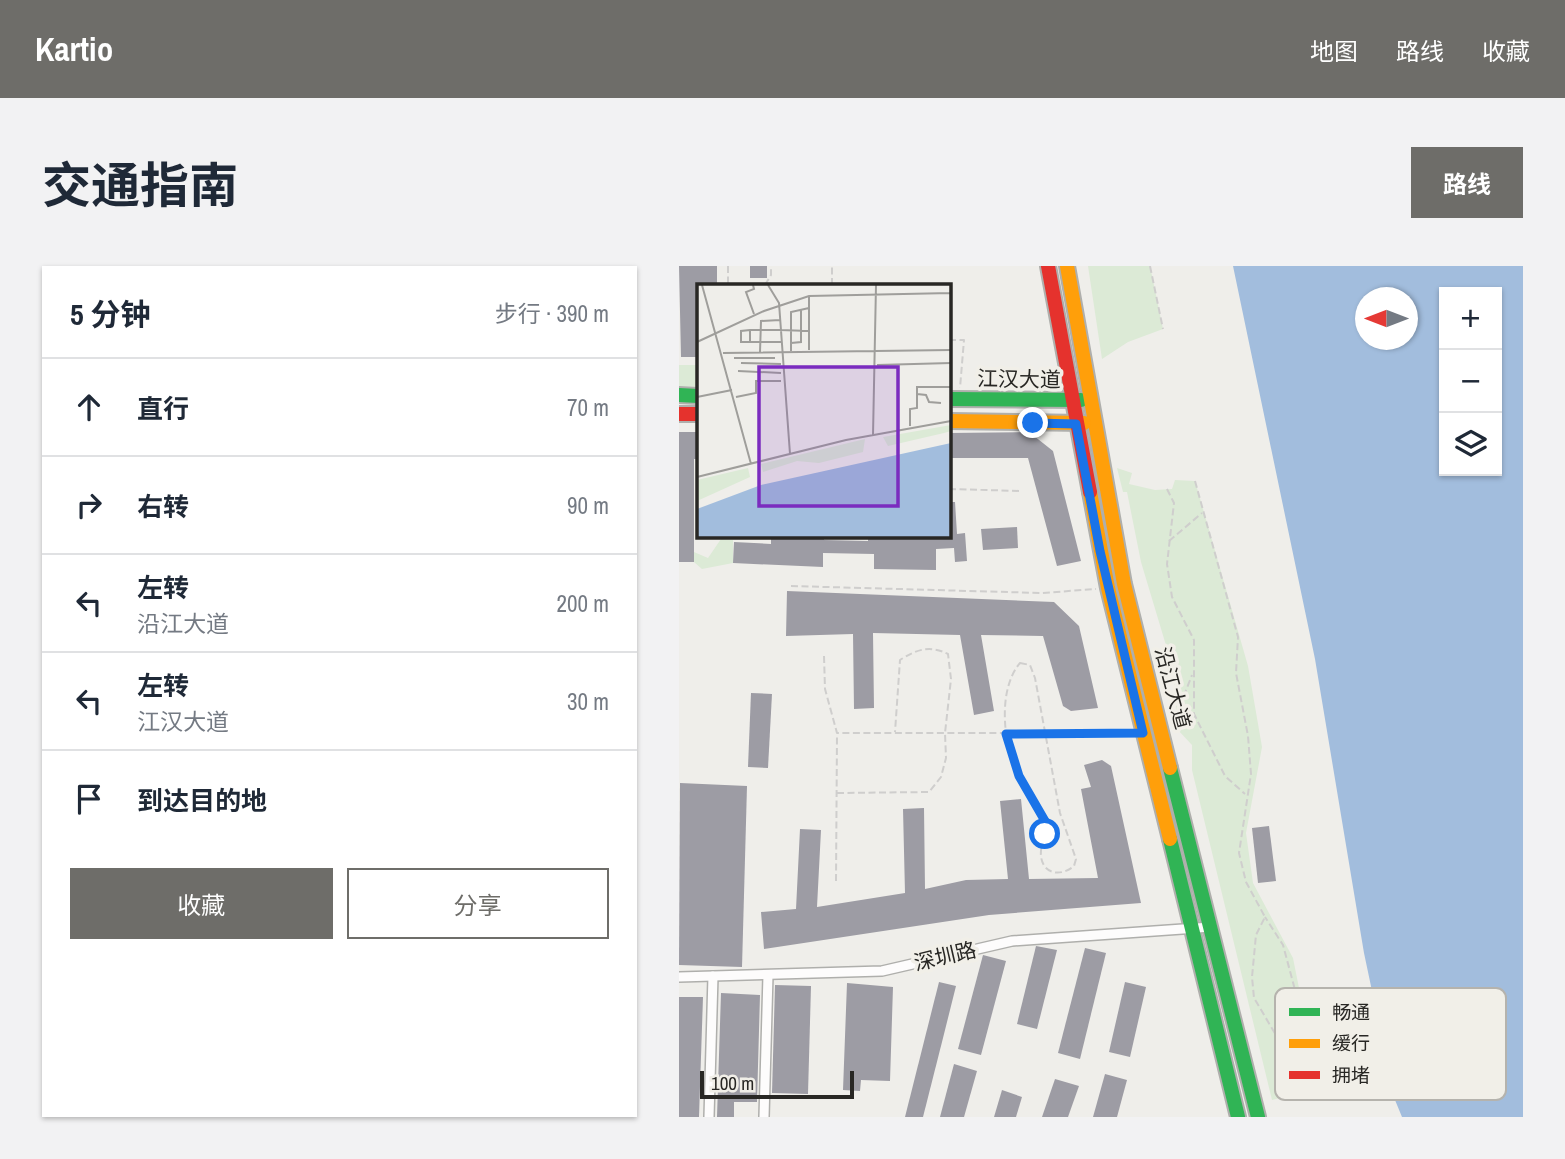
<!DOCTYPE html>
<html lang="zh">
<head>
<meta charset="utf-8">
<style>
	body { margin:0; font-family:"Archivo Narrow","Noto Sans SC",sans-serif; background:#f2f2f3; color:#1f2937 }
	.controls { position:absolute; right:21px; top:21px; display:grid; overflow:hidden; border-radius:0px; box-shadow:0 2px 5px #0004 }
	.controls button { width:63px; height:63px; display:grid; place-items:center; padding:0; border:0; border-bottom:2px solid #e0e1e3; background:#fff; color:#1f2937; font:35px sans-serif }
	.compass { position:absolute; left:676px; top:21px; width:63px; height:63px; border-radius:50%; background:#fff; box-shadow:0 2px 5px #0004; rotate:270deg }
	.scale { position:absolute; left:21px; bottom:18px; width:154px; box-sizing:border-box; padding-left:7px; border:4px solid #282724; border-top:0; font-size:19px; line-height:24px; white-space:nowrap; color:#282724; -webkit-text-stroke:5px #f1efe8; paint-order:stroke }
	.stop { position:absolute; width:21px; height:21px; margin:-16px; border:5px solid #1a73e8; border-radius:50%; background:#fff }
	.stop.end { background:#1a73e8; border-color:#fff; box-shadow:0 2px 7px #0008 }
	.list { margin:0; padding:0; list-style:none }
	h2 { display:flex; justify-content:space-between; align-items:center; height:91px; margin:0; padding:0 28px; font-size:30px }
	h2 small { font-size:23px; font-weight:400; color:#747a83 }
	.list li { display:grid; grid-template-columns:46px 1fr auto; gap:21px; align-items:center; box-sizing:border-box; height:98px; padding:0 28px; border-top:2px solid #e0e1e3 }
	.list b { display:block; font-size:26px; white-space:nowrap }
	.list p { margin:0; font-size:23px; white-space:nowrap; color:#747a83 }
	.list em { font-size:23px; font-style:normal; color:#747a83 }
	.actions { display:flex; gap:14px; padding:21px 28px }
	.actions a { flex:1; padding:16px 0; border:2px solid #6e6d69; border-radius:0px; text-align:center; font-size:24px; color:#6e6d69 }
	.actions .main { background:#6e6d69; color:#fff }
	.icon { flex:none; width:38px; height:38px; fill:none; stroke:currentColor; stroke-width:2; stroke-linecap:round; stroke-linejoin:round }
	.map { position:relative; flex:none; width:844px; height:851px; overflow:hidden; border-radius:0px }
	header { display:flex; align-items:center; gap:42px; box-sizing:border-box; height:98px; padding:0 35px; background:#6e6d69; color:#fff }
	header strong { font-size:33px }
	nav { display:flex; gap:38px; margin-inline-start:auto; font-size:24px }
	.intro { display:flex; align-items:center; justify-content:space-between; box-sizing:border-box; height:168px; padding:0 42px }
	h1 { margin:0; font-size:49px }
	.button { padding:18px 32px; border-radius:0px; background:#6e6d69; color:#fff; font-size:24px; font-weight:700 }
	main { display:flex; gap:42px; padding:0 42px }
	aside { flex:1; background:#fff; border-radius:0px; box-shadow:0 2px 5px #0004 }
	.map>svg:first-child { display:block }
	.green { fill:#dcead6 }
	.water { fill:#a2bddd; fill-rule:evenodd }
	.building { fill:#9d9ca4 }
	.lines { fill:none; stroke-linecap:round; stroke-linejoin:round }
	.street-casing { stroke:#afafac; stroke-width:12 }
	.fast-casing { stroke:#afafac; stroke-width:18 }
	.slow-casing { stroke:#afafac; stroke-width:18 }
	.jam-casing { stroke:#afafac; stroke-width:18 }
	.path { stroke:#cfcecd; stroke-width:2; stroke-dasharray:7 3.5; stroke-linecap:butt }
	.street { stroke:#fdfcfc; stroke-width:9 }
	.fast { stroke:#30b455; stroke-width:14 }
	.slow { stroke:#ff9f0a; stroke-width:14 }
	.jam { stroke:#e5322d; stroke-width:14 }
	.route { stroke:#1a73e8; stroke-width:9 }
	.labels { text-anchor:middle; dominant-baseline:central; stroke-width:7; stroke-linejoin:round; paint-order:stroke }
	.street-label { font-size:21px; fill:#282724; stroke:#f1efe8 }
	.inset-road { fill:none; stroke:#9f9e9b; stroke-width:2 }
	.view { fill:#7b2cbf; fill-opacity:0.15; stroke:#7b2cbf; stroke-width:3.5 }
	.inset-edge { fill:none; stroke:#282724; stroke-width:3.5 }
	.key { fill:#f1efe8; stroke:#b5b3ad; stroke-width:2 }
	.key-label { font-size:19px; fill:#282724 }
</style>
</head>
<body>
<header>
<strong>Kartio</strong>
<nav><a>地图</a><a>路线</a><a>收藏</a></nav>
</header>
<div class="intro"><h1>交通指南</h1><a class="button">路线</a></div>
<main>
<aside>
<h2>5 分钟<small>步行 · 390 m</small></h2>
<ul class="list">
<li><svg class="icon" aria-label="ahead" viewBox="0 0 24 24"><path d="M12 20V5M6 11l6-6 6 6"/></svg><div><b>直行</b></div><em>70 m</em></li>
<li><svg class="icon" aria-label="right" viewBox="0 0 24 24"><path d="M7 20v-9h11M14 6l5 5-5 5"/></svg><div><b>右转</b></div><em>90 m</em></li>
<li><svg class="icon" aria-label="left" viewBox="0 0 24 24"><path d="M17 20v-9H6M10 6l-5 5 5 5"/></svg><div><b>左转</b><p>沿江大道</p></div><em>200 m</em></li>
<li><svg class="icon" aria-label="left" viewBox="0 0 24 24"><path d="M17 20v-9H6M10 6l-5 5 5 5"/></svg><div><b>左转</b><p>江汉大道</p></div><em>30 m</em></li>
<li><svg class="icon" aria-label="arrive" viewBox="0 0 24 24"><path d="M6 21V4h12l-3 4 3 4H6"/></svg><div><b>到达目的地</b></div></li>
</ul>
<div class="actions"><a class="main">收藏</a><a>分享</a></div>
</aside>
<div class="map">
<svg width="844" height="851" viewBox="0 0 844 851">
	<rect width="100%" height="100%" fill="#efeeea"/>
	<!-- green -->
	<g class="green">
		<path d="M409 0H471L484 63 449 76 423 93Z"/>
		<path d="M0 99H19V121L0 120Z"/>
		<path d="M438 202 453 207 450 218 476 224 493 223 496 214 516 215 569 400 583 481 567 567 574 617 614 692 640 822 593 834 513 504V479L498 463 495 406 462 296 448 226H444Z"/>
		<path d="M42 273 54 274V297L23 303 15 296V286L29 292Z"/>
	</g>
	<!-- water -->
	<path class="water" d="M554 0H844V851H723L716 834 685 687 636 393ZM765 26H818V205H765ZM687 32H729V74H687Z"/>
	<!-- building -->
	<g class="building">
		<path d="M0 0H38V19H19V91H2Z"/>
		<rect x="71" y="0" width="17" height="12"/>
		<path d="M0 166H19V193H15V296H0Z"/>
		<path d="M350 166 374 185 402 295 378 300 349 192H270V167Z"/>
		<path d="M270 236H276L278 268 286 267 288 295 276 296 275 282 257 283V304L195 303V288L144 287V301L54 297 55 276 92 278V270H145V274L189 275V270H270Z"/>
		<path d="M338 261 339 282 304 284 302 263Z"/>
		<path d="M108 325 375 336 400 360 419 442 392 445 384 440 364 370 302 369 315 445 295 449 281 369 194 367 195 442 175 443 174 368 107 370Z"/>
		<path d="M72 427 93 428 89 502 69 501Z"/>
		<path d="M423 494 432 500 462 637 310 649 85 683 82 646 117 643 121 563 142 564 138 641 226 627 224 543 245 542 246 623 287 614 329 613 321 535 342 533 350 613 419 612 402 523 412 521 405 499Z"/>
		<path d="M1 517 68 520 63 701 0 699Z"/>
		<path d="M590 560 597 615 579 617 573 562Z"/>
		<path d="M357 680 378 684 358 763 338 758Z"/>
		<path d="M406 682 427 687 401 793 379 787Z"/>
		<path d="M304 689 327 695 302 789 279 783Z"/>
		<path d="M260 716 277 720 264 772 244 851H226Z"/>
		<path d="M446 716 467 721 451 791 430 786Z"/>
		<path d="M168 717 214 721 211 815 182 814 181 825 164 824Z"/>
		<path d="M96 719 132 720 129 828 93 827Z"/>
		<path d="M42 727 81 729 78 836H55V851H38Z"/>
		<path d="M0 731H24L20 851H0Z"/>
		<path d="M275 798 298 805 285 851H261Z"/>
		<path d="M426 808 448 814 438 851H414Z"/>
		<path d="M376 813 400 820 389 851H363Z"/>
		<path d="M323 824 343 831 337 851H315Z"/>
	</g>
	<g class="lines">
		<defs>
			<g id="street">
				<path d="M0 711 203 705 333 675 532 661"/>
				<path d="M30 851 34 710"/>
				<path d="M85 851 89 709"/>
			</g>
			<g id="fast">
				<path d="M0 129 19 130"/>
				<path d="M270 133 402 134"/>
				<path d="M491 502 579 851"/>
				<path d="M491 573 559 851"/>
			</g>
			<g id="slow">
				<path d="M388 0 445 318 491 502"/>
				<path d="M270 155 405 157"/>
				<path d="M411 226 429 322 491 573"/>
			</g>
			<g id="jam">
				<path d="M369 0 411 226"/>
				<path d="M0 148H19"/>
			</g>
		</defs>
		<!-- street casing -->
		<use href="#street" class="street-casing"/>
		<!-- fast casing -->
		<use href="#fast" class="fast-casing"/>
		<!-- slow casing -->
		<use href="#slow" class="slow-casing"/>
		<!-- jam casing -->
		<use href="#jam" class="jam-casing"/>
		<!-- path -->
		<g class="path">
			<path d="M49 0V19"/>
			<path d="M471 0 484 63"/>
			<path d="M86 19 92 9V0"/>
			<path d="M153 19V0"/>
			<path d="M270 74H285L281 122"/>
			<path d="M516 215 559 371 557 407 569 470 572 508 560 587 567 616 586 651 577 669 573 711 575 732 613 796V829L636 822 619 735 604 679 586 651"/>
			<path d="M270 223 342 225"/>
			<path d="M488 223 495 237 488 298 493 331 515 374V448L546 510 566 528"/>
			<path d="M490 275 523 247"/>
			<path d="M112 320 363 327 417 323"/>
			<path d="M145 390 146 423 158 467H453"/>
			<path d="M341 397 351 399 356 412 381 547 397 593 395 600C387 607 374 610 366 601 355 585 370 569 365 554 359 538 348 526 340 511 324 480 318 424 341 397Z"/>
			<path d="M497 450 513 409"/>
			<path d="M498 458 517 452"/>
			<path d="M158 527 250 526 262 511 267 492 266 467 272 413 269 388C251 379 238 383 221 394L216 466"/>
			<path d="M157 615 158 468"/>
		</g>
		<!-- street -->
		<use href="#street" class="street"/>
		<!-- fast -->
		<use href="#fast" class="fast"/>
		<!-- slow -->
		<use href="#slow" class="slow"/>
		<!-- jam -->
		<use href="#jam" class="jam"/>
	</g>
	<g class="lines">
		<!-- route -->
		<path class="route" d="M354 157 397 158 421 285 464 467 327 468 340 510 366 555V568"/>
	</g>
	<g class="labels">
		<!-- street labels -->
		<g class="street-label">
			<text transform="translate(340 113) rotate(1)">江汉大道</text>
			<text transform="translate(494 422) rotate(75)">沿江大道</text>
			<text transform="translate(266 690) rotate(-13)">深圳路</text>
		</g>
	</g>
	<!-- overview -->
	<g transform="translate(18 18)">
		<rect width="254" height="254" fill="#efeeea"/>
		<path d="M254 141V147L247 149 191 162 186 153ZM168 155 166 168 122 179 100 177 66 188 64 180ZM51 184 53 193 0 217V196Z" fill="#dcead6"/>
		<path d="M254 159V253H0V225L64 201Z" fill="#a2bddd"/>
		<path class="inset-road" d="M5 1 54 180M56 1 57 5 49 8 57 30M71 1 82 19 93 170M254 2V27M112 12V66M53 46V58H44V47L53 46H83L112 47M0 58 67 27 112 12 254 9M53 58H84M94 59 104 58V26M94 67V28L112 24M63 68 64 37 83 36M26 69 254 66M37 74H78M44 79 84 80M180 81 254 79M41 87 84 89M220 110 229 111 232 118 244 119M0 113 35 106M39 113 59 109V97H84M254 134V104M213 142V125L220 124V103H254M176 151 179 1M0 193 149 156 254 137"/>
		<path class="view" d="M62 83H201V222H62Z"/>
		<rect width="254" height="254" class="inset-edge"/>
	</g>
	<!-- legend -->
	<rect x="596" y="722" width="231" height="112" rx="10" class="key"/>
	<rect x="610" y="742" width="31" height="8" fill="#30b455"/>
	<rect x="610" y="773" width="31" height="9" fill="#ff9f0a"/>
	<rect x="610" y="805" width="31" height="8" fill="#e5322d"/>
	<g class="key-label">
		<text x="653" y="753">畅通</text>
		<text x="653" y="784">缓行</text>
		<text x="653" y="816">拥堵</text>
	</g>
</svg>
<div class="controls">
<button>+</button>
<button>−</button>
<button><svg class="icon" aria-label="layers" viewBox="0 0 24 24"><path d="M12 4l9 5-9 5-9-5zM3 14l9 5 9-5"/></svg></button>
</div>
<svg class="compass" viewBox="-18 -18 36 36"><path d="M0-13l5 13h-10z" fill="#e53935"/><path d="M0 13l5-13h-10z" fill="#747a83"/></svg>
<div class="scale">100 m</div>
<div class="stop" style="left:366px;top:568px"></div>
<div class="stop end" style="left:354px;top:157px"></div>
</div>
</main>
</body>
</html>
